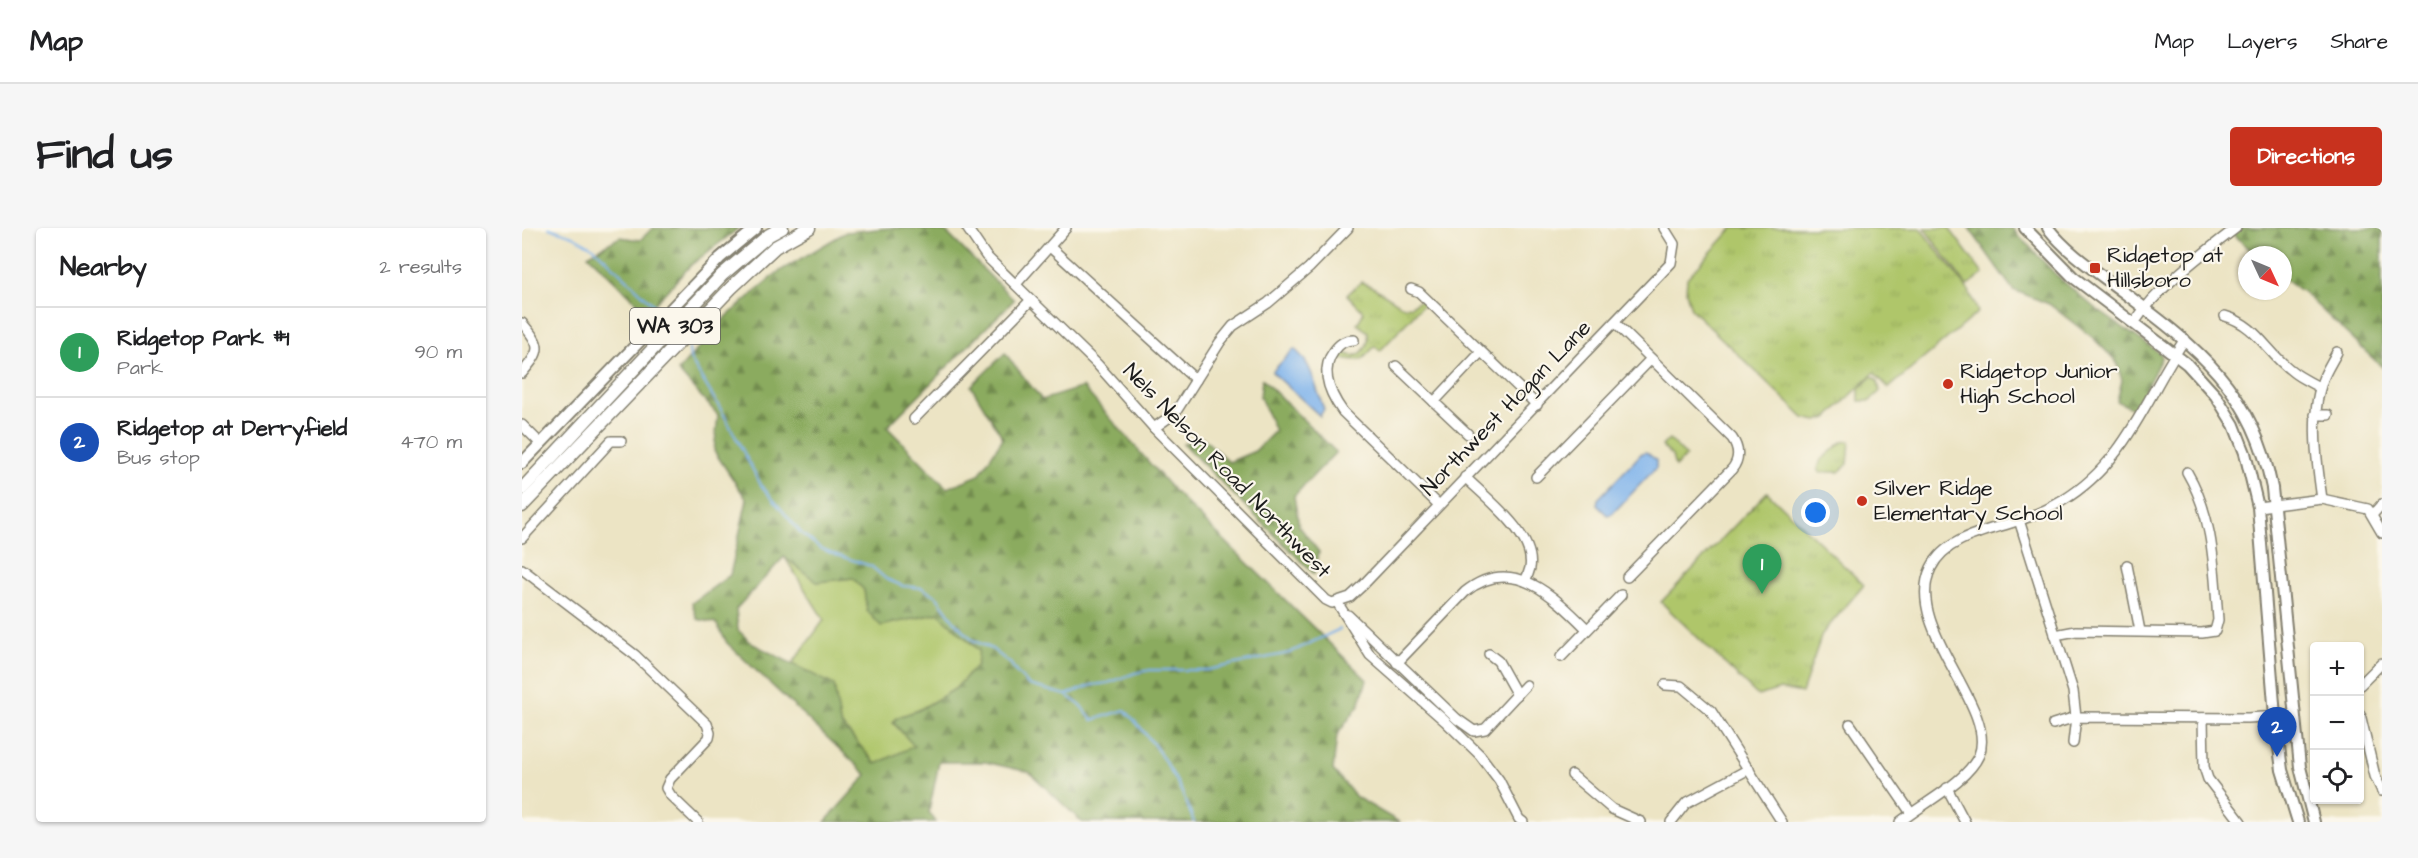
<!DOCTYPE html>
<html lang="en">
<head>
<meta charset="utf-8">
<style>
	body { margin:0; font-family:"Architects Daughter",sans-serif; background:#f6f6f6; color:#202124 }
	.controls { position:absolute; right:18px; bottom:18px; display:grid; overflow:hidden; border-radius:6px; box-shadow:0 2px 4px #0004 }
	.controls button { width:54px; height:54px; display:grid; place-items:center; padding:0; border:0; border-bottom:2px solid #e0e0e0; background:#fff; color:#202124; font:30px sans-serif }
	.compass { position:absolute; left:1716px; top:18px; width:54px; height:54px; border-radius:50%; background:#fff; box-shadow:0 2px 4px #0004; rotate:134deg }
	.you { position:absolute; left:1294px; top:285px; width:21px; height:21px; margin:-15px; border:4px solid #fff; border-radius:50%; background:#1a73e8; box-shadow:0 0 0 9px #1a73e833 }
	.badge { display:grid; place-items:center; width:39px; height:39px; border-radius:50%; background:#c8321e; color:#fff; font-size:20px; font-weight:700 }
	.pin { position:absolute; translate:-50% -50px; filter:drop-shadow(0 2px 3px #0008) }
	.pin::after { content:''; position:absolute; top:32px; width:21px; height:18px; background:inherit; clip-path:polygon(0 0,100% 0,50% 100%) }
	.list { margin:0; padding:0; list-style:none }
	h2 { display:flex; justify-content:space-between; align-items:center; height:78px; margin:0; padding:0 24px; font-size:26px }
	h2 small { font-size:20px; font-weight:400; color:#757577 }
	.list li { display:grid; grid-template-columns:39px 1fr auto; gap:18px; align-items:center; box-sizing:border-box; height:90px; padding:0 24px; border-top:2px solid #e0e0e0 }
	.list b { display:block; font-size:22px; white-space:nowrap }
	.list p { margin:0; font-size:20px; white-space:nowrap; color:#757577 }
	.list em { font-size:20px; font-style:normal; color:#757577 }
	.icon { flex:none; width:33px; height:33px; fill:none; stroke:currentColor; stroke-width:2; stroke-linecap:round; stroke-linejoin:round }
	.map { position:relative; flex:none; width:1860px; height:594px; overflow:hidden; border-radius:6px }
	header { display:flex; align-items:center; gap:36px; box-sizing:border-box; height:84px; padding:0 30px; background:#fff; border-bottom:2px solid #e0e0e0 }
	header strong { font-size:28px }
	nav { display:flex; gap:33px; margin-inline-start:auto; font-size:21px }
	.intro { display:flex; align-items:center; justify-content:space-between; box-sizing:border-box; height:144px; padding:0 36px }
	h1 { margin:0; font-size:42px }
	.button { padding:15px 27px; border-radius:6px; background:#c8321e; color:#fff; font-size:21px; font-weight:700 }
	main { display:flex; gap:36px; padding:0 36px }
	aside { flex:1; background:#fff; border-radius:6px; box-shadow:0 2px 4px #0004 }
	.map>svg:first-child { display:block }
	.green { fill:#afc66b; stroke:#667144; stroke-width:1.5 }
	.forest { fill:url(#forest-firs); stroke:#54643e; stroke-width:1.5; fill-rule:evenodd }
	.park { fill:url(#park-tufts); stroke:#667144; stroke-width:1.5 }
	.water { fill:#7eb2eb; stroke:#4d6784; stroke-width:1.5 }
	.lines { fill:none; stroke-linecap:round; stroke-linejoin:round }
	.stream { stroke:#7eb2eb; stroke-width:2 }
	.minor-casing { stroke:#848070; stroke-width:12 }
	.major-casing { stroke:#848070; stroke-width:14 }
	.highway-casing { stroke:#848070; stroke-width:15 }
	.minor { stroke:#fff; stroke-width:9 }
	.major { stroke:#fff; stroke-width:10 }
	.highway { stroke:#fff; stroke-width:12 }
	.poi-dot { fill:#c8321e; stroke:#fbf7ec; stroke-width:2 }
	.labels { text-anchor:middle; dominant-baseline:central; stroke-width:4.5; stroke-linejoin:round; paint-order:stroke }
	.shield { fill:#fbf7ec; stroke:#5f5e5a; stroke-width:1.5 }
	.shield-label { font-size:21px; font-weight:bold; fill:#1c1c1c }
	.poi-label { font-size:22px; fill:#1c1c1c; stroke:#fbf7ec; text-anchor:start }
	.street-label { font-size:22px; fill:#1c1c1c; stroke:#fbf7ec }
</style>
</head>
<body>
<header>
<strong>Map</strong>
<nav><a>Map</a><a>Layers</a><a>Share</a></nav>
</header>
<div class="intro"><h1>Find us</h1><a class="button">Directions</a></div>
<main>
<aside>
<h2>Nearby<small>2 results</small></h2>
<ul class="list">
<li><span class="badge" style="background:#2e9e5b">1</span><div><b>Ridgetop Park #1</b><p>Park</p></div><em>90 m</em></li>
<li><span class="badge" style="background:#1a4fb4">2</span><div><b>Ridgetop at Derryfield</b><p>Bus stop</p></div><em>470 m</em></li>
</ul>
</aside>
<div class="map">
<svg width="1860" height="594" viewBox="0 0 1860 594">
	<defs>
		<pattern id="forest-firs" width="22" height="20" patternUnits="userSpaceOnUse" patternTransform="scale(1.5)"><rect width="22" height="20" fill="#8bab5f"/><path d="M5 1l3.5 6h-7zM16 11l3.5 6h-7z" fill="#718a4e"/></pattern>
		<pattern id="park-tufts" width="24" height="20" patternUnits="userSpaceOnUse" patternTransform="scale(1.5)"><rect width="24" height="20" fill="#afc66b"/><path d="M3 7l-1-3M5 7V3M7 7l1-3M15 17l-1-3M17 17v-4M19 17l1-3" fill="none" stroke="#96aa5c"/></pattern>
	</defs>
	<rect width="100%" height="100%" fill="#fbf7ec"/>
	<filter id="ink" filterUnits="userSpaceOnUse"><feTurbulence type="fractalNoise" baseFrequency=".0167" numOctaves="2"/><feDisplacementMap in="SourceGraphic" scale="12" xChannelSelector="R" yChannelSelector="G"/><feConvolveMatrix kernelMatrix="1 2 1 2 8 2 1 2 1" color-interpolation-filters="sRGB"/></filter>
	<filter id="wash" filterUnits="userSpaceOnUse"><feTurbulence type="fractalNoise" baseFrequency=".008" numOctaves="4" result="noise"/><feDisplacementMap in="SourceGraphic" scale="24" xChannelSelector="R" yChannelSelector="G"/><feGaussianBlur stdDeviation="1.35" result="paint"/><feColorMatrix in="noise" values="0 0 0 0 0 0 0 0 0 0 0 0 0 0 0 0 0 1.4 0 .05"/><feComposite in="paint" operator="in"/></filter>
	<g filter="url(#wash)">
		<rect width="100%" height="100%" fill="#ece4c4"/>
		<!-- green -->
		<g class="green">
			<path d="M1147 211 1164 228 1153 239 1150 228 1140 218Z"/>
			<path d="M262 328 295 354 331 350 342 362 345 383 383 393 417 385 457 423 455 437 433 461 397 482 377 489 371 495 393 518 354 536 318 495 312 458 270 436 302 392Z"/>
		</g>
		<!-- forest -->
		<g class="forest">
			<path d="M131 0H217L169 37 125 84 66 27 98 9 118 12Z"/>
			<path d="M367 0H396L424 4 492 72 365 199 425 260 457 247 481 210 449 158 483 125 520 172 561 159 652 263 845 452 837 477 815 507 811 542 834 569 877 594H560L507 544 463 534H417L407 584 414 594H303L345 547 205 415 194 395 175 391 170 375 208 347 225 272 192 223 196 187 156 143 202 91 256 44 324 4ZM262 329 295 354 331 350 342 362 345 383 359 398 416 385 457 422 455 437 433 461 397 482 376 489 371 494 392 518 354 536 318 495 312 457 229 415 216 402 214 381Z"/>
			<path d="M1447 0H1490L1535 48 1574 81 1639 126V130L1613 182 1595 173 1600 152 1594 133 1571 110 1527 76 1491 62Z"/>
			<path d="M1705 0H1860V139L1782 65 1761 50V27H1734Z"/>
			<path d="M740 151 814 224 772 268 777 298 797 324 792 346 661 216 680 209 707 234 733 223 753 203 738 169Z"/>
		</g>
		<!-- park -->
		<g class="park">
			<path d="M1211 0H1398L1447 63 1456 84 1367 160 1352 145 1305 190 1295 193 1282 190 1169 81 1164 64 1165 50Z"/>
			<path d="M1402 0H1427L1461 46 1445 58Z"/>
			<path d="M839 54 851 59 882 79 889 78 899 72 902 76 858 123 853 118 840 132 815 131 817 126 823 125C838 133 848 119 846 104L835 96 842 84 825 67Z"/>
			<path d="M1350 148 1356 154 1358 163 1348 173H1337V161Z"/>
			<path d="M1328 213 1326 236 1317 244H1298L1296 241 1299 232 1320 214Z"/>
			<path d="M1245 264 1342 357 1300 406 1280 465 1258 461 1236 468 1139 374Z"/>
		</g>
		<!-- water -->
		<g class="water">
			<path d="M772 121C791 135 793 160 802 181L798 188 750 144Z"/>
			<path d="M1124 224 1134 232V240L1090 286 1085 287 1075 277 1076 271 1120 225Z"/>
		</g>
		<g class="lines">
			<!-- stream -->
			<g class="stream">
				<path d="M27 0 51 8 72 20 133 78"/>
				<path d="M167 121 168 131 201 185 239 257 279 305 298 320 315 327 349 338 364 351 381 358 400 360 414 368 433 394 451 412 470 421 489 436 494 444 507 457 544 467 558 477 570 492 603 482C633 514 658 552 672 594"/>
				<path d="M544 467 570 457 586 455 613 445 628 442H685L767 425 818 401"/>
			</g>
		</g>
	</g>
	<g filter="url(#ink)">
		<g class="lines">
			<defs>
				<g id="minor">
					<path d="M445 0 464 28 575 136 632 200 804 372 810 375 828 369 841 357 1149 35 1152 16 1142 0"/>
					<path d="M528 19 674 152"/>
					<path d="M494 56 544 0"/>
					<path d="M889 61 897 64 1015 177"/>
					<path d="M1703 88C1735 97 1745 125 1770 143 1778 150 1789 154 1798 160"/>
					<path d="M0 95C20 118 20 122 0 145"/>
					<path d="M1093 95 1210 210C1217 220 1218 231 1210 241L1105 349"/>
					<path d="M1612 95C1636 59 1679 27 1714 0"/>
					<path d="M832 112C823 112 818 115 812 123 797 143 808 166 821 184L917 277"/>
					<path d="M874 138 946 206"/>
					<path d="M912 174 959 124"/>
					<path d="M1793 187H1806"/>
					<path d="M392 191 509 72"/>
					<path d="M0 197 19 216"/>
					<path d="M632 200 653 185 698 114 711 98 746 75 787 40 826 0"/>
					<path d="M943 249C964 270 1014 307 1008 340 1007 344 1005 349 1003 353"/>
					<path d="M1014 249 1129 131"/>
					<path d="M1800 271C1795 236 1788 188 1800 154 1803 144 1810 134 1815 124"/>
					<path d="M1736 279 1800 271 1846 281 1860 305"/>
					<path d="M1851 286 1860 276"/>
					<path d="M1497 292 1551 463 1554 489 1551 515"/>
					<path d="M0 310 89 213H99"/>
					<path d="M1605 337 1618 403"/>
					<path d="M0 341 113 427 185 496 188 505 187 510 148 551 144 560 149 568 176 594"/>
					<path d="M815 374 848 427 923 493 958 527 977 552 997 591 1001 594"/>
					<path d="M826 387 935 491 952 503 963 501 1004 457"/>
					<path d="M1533 407 1554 403 1680 405 1693 403 1696 392C1692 340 1692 290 1665 244"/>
					<path d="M967 426 976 433 995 467"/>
					<path d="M1039 429 1099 367"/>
					<path d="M875 435 943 364C990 326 1032 368 1065 401"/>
					<path d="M1143 457 1159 458 1189 483 1260 594"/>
					<path d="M1838 457 1860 435"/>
					<path d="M1838 486 1853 548 1860 563"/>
					<path d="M1681 490 1682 539 1686 551 1719 594"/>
					<path d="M1328 496 1389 585"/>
					<path d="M1531 496 1554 489 1726 490 1771 487"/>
					<path d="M1050 547 1090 581 1119 594"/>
					<path d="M1425 560 1443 594"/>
					<path d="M1149 594 1164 575 1227 541"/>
					<path d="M1378 594C1401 575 1445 554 1457 527 1476 479 1380 399 1409 340 1424 309 1465 303 1495 293 1510 288 1527 281 1540 273 1605 234 1623 170 1663 111"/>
				</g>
				<g id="major">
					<path d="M1503 0 1551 49 1665 136 1694 168 1712 197 1723 225 1736 279 1753 488 1760 542 1776 594"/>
					<path d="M1526 0C1544 23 1569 40 1592 57 1670 116 1730 157 1750 260L1778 539 1792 594"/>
					<path d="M0 235 198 30 234 0"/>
				</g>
				<g id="highway">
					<path d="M0 261 200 47 247 7 260 0"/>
					<path d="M0 278 209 60 253 19 287 0"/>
				</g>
			</defs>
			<!-- minor casing -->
			<use href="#minor" class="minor-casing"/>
			<!-- major casing -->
			<use href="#major" class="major-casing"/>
			<!-- highway casing -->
			<use href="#highway" class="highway-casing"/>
			<!-- minor -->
			<use href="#minor" class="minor"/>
			<!-- major -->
			<use href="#major" class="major"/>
			<!-- highway -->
			<use href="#highway" class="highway"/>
		</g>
	</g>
	<!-- markers -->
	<g class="poi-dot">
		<rect x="1567" y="34" width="12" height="12" rx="3"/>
		<circle cx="1426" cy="156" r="6"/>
		<circle cx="1340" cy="273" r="6"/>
	</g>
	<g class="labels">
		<!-- shield labels -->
		<rect class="shield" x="108" y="80" width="90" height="36" rx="4.5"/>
		<g class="shield-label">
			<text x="153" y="98">WA 303</text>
		</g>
		<!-- poi labels -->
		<g class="poi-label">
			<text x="1585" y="27">Ridgetop at<tspan x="1585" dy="25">Hillsboro</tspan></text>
			<text x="1438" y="143">Ridgetop Junior<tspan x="1438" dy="25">High School</tspan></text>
			<text x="1352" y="260">Silver Ridge<tspan x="1352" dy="25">Elementary School</tspan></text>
		</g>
		<!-- street labels -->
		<g class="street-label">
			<text transform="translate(984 180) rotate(-46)">Northwest Hogan Lane</text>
			<text transform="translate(705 243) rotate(46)">Nels Nelson Road Northwest</text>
		</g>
	</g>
</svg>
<div class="controls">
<button>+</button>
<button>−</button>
<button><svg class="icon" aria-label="locate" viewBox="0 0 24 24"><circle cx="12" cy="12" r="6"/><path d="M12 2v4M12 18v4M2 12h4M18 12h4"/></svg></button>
</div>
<svg class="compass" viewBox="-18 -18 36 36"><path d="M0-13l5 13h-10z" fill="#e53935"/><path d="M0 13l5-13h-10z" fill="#757577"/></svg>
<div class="you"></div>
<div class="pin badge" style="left:1240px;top:366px;background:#2e9e5b">1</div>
<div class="pin badge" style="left:1755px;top:529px;background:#1a4fb4">2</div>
</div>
</main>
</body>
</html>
